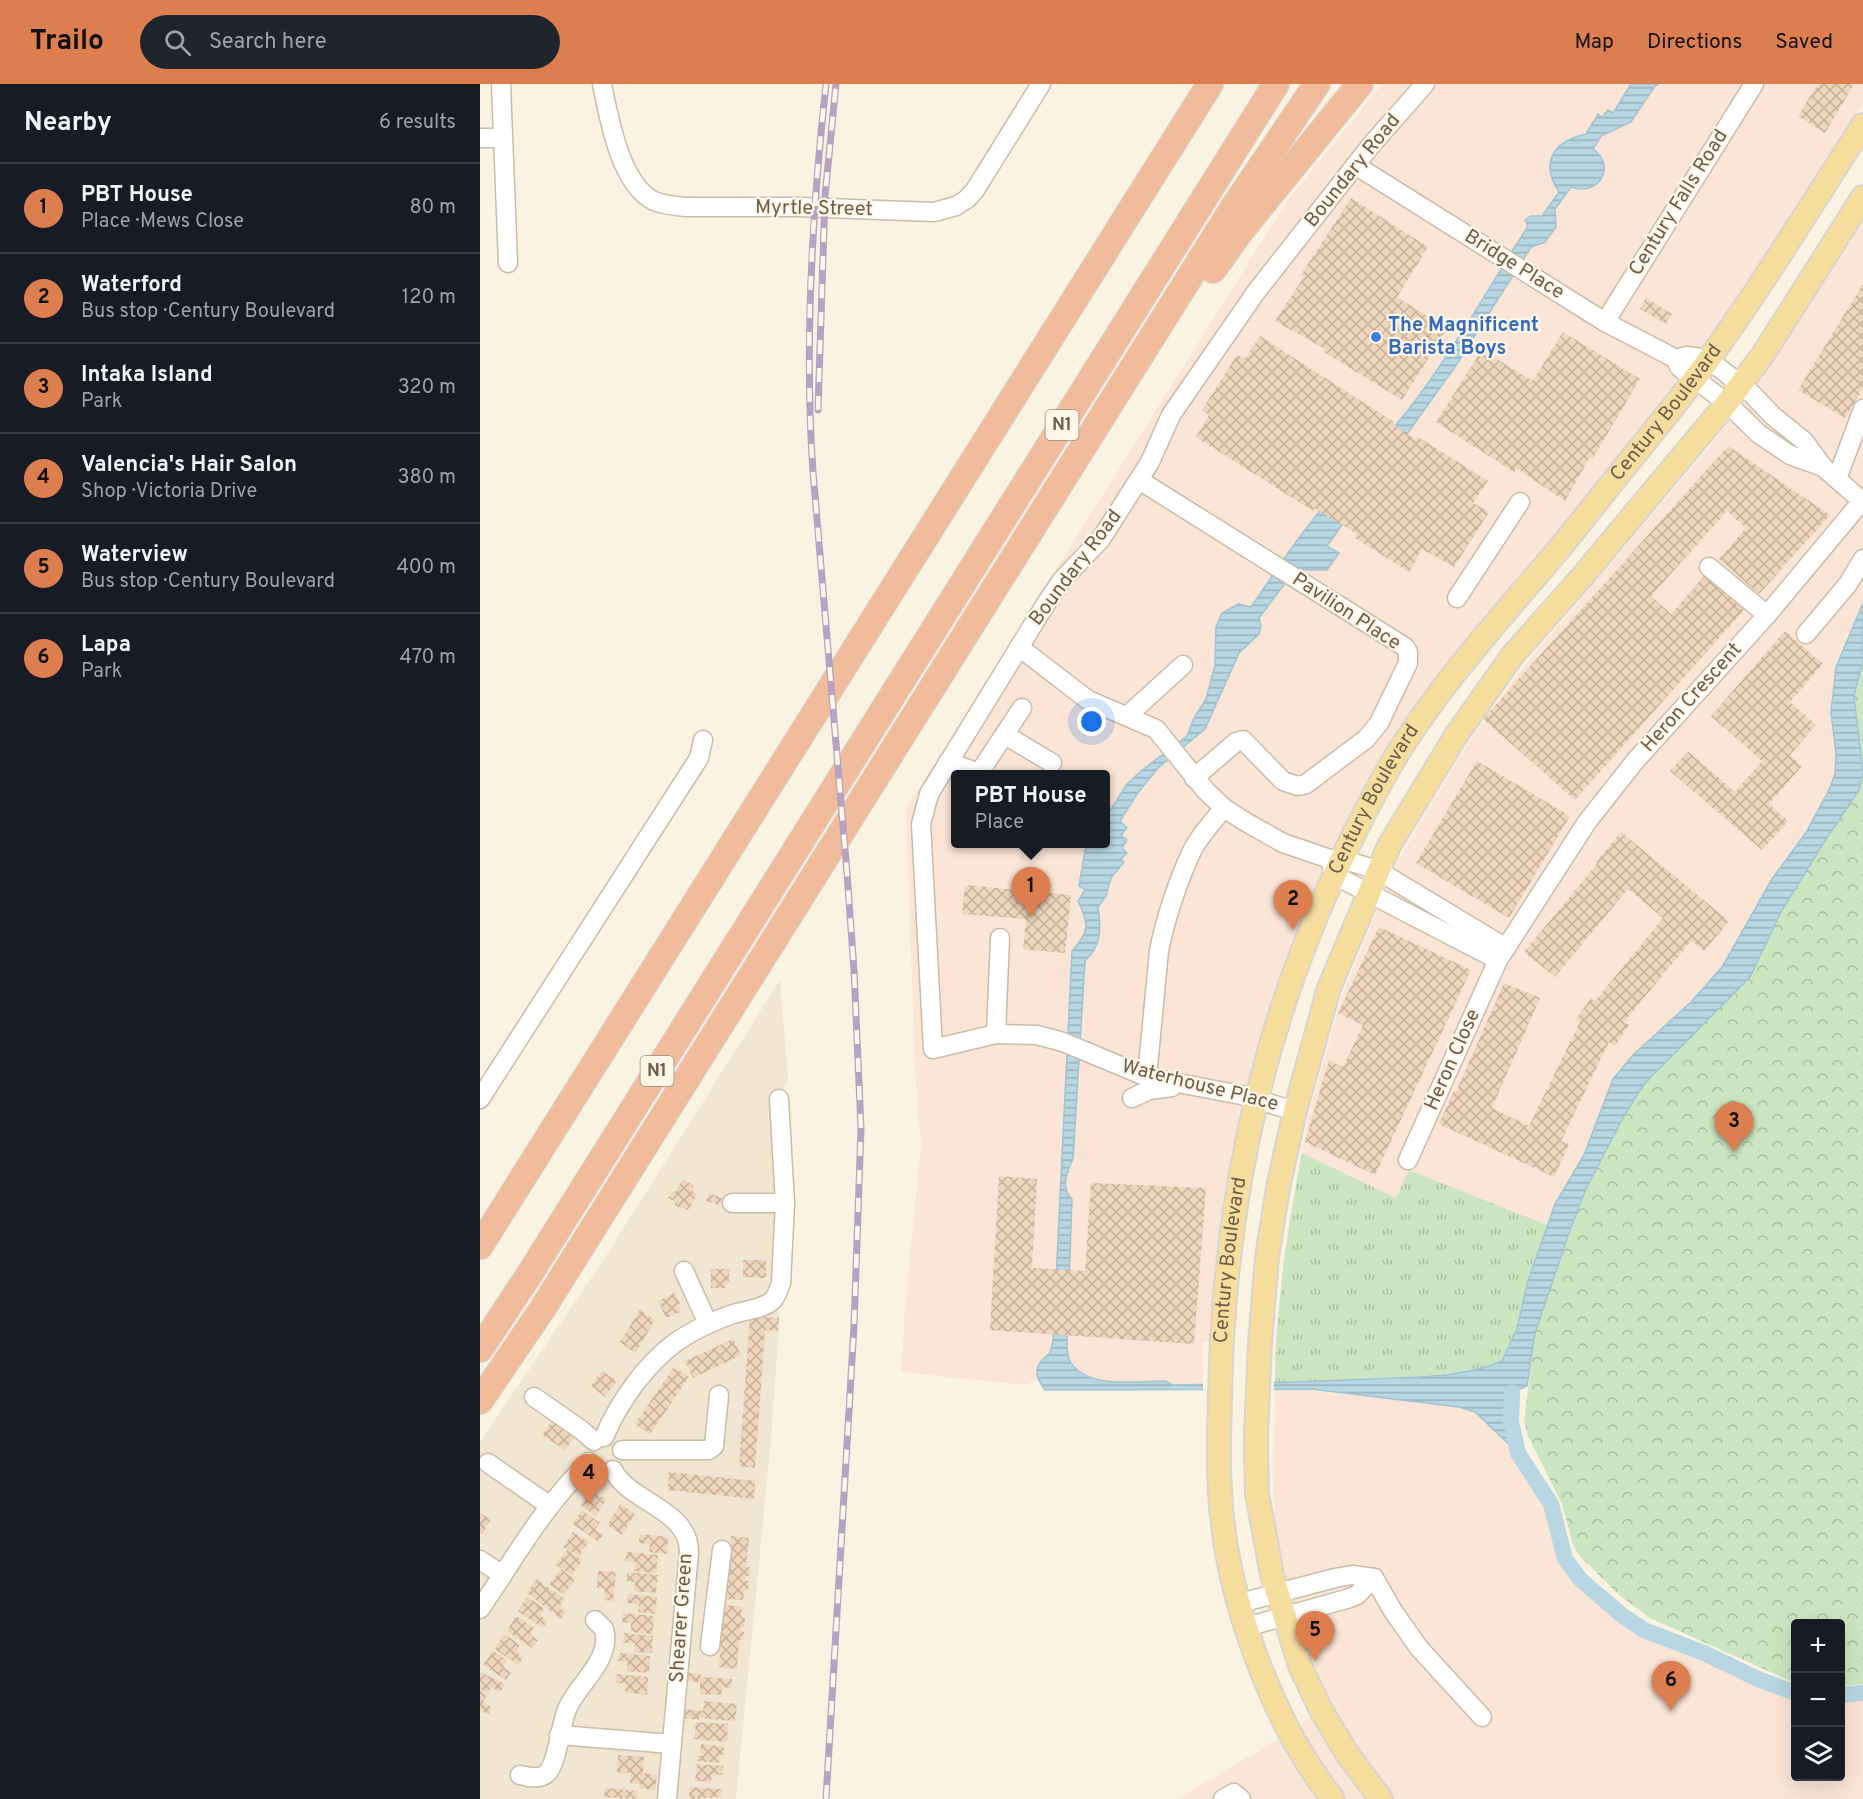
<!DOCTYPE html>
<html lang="en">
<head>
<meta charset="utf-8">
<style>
	body { margin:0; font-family:Overpass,sans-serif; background:#20242c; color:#f1f3f6 }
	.controls { position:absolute; right:18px; bottom:18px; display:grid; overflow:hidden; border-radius:6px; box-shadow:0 6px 24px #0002 }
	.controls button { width:54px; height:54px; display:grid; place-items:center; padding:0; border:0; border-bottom:2px solid #363941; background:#171b24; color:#f1f3f6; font:30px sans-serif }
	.you { position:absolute; left:612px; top:638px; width:21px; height:21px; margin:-15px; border:4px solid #fff; border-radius:50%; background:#1a73e8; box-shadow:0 0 0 9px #1a73e833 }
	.badge { display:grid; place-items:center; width:39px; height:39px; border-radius:50%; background:#dd7e4e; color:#111; font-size:20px; font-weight:700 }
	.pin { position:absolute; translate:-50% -50px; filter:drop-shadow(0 2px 3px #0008) }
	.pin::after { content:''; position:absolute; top:32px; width:21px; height:18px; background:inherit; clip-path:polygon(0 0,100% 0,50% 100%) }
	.popup { position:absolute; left:471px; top:686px; width:159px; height:78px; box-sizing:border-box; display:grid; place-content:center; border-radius:6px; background:#171b24; filter:drop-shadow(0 2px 4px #0005); font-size:20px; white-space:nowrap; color:#9ea1a6 }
	.popup b { font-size:22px; color:#f1f3f6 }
	.popup::after { content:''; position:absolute; left:50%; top:100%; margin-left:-12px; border:12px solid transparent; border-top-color:#171b24 }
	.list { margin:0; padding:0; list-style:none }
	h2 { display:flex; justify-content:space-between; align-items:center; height:78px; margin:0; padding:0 24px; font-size:26px }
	h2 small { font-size:20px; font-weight:400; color:#9ea1a6 }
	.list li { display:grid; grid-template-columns:39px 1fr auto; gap:18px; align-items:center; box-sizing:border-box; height:90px; padding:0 24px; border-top:2px solid #363941 }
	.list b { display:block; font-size:22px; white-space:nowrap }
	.list p { margin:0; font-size:20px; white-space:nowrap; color:#9ea1a6 }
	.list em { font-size:20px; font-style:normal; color:#9ea1a6 }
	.icon { flex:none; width:33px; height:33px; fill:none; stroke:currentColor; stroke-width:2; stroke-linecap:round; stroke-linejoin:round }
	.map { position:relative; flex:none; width:1383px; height:1715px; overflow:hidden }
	header { display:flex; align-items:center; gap:36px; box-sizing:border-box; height:84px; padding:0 30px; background:#dd7e4e; color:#111 }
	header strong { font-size:28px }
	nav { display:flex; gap:33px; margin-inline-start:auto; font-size:21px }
	.search { width:420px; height:54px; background:#20242c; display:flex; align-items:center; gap:15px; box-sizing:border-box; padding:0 21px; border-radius:33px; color:#9ea1a6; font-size:22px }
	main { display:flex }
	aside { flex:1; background:#171b24 }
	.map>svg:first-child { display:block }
	.residential { fill:#f1e6d1 }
	.commercial { fill:#fae5d6; fill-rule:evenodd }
	.grass { fill:url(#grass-tufts) }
	.park { fill:url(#park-crowns) }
	.water { fill:url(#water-rules); stroke:#9fc5d3; stroke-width:1.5 }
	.pier { fill:#faf3e2 }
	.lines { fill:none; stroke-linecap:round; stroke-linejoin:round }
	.canal { stroke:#b8d7e2; stroke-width:16 }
	.building { fill:url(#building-cross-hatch) }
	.minor-casing { stroke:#cabca9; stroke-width:21 }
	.major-casing { stroke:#dad5d0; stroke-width:26 }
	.highway-casing { stroke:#dad5d0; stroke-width:28 }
	.minor { stroke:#fff; stroke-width:18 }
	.major { stroke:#f5de9e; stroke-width:22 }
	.highway { stroke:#f1bc9c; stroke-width:26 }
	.rail-casing { stroke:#b7a2c2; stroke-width:7 }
	.rail { stroke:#fef7e8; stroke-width:4.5; stroke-dasharray:14; stroke-linecap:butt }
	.shop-dot { fill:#3f7fe0; stroke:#fef7e8; stroke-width:2 }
	.labels { text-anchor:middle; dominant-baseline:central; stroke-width:4.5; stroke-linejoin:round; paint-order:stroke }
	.shield { fill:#fef7e8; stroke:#9b8a79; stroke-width:1.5 }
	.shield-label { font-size:18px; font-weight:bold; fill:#705c4a }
	.street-label { font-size:20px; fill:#705c4a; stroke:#fef7e8 }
	.shop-label { font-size:20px; font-weight:bold; fill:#366cbe; stroke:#fef7e8; text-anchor:start }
</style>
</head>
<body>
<header>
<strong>Trailo</strong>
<div class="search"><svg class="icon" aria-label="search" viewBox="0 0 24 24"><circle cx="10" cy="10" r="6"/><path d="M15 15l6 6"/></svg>Search here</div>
<nav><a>Map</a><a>Directions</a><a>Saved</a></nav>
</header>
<main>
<aside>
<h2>Nearby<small>6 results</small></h2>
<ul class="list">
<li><span class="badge">1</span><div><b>PBT House</b><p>Place · Mews Close</p></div><em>80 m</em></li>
<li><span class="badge">2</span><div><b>Waterford</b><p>Bus stop · Century Boulevard</p></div><em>120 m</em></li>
<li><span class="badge">3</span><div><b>Intaka Island</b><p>Park</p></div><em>320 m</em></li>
<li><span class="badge">4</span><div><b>Valencia's Hair Salon</b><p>Shop · Victoria Drive</p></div><em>380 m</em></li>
<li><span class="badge">5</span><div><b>Waterview</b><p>Bus stop · Century Boulevard</p></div><em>400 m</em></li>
<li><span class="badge">6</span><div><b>Lapa</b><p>Park</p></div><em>470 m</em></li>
</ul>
</aside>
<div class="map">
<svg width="1383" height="1715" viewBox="0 0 1383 1715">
	<defs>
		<pattern id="grass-tufts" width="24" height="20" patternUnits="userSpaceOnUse" patternTransform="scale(1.5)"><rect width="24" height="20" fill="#cde6c2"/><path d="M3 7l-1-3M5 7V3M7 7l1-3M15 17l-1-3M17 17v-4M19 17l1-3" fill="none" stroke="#abbea0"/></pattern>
		<pattern id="park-crowns" width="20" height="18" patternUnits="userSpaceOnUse" patternTransform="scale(1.5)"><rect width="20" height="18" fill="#cde6c2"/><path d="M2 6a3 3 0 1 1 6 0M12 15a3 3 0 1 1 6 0" fill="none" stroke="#abbea0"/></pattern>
		<pattern id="water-rules" width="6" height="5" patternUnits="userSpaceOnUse" patternTransform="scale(1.5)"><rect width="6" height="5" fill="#b8d7e2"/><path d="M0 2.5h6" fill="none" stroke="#9ab2b9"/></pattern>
		<pattern id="building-cross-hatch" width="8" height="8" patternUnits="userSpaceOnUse" patternTransform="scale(1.5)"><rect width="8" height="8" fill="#eed5bb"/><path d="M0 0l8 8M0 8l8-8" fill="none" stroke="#c5b09a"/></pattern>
	</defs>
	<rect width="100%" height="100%" fill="#faf3e2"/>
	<!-- residential -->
	<path class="residential" d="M300 896 308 995 299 1015 293 1216 300 1229 291 1355 256 1715H0V1358L124 1175Z"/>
	<!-- commercial -->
	<g class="commercial">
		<path d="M902 0H1383V19L1245 239 1066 469 971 582 821 850 735 1258H723V1300L692 1301 685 1297H625L610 1294 597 1285 589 1274 570 1269 561 1276 557 1285 558 1296 545 1301 422 1288 424 1237 441 1060 435 986 426 725 806 119ZM476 690H626V760H476Z"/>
		<path d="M1383 139V519L1368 554 1351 628 1356 670 1355 690 1349 706 1325 750 1292 795 1242 883 1211 918 1153 971 1133 995 1104 1071 1075 1120 1037 1245 915 1294 795 1300V1259L804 1174 829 1029 863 909 919 775 987 661 1045 581 1238 353 1293 275Z"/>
		<path d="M795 1305H831L979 1323 995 1328 1038 1369 1071 1420 1085 1475 1101 1496 1143 1532 1164 1546 1224 1569 1278 1595 1315 1609 1316 1692H1360L1361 1611 1383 1609V1715H698L789 1661 849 1621 829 1580 808 1520 795 1452 793 1408Z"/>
	</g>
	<!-- grass -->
	<path class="grass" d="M822 1069 916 1114 929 1086 1067 1141 1047 1200 1037 1245 1022 1276 996 1287 915 1294 795 1300C796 1222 807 1145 822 1069Z"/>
	<!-- park -->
	<path class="park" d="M1383 576V1600L1361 1602 1360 1540H1316L1315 1599 1170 1534 1138 1510 1098 1470 1092 1457 1082 1420 1048 1352 1044 1337 1055 1249 1106 1105 1145 1030 1165 999 1270 893 1301 828 1343 760 1379 706 1383 687 1374 612Z"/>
	<!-- water -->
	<path class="water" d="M1151 0H1179L1175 2 1151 38 1121 52 1113 65C1137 82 1119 113 1091 103L1075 125 1076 143 1065 158 1051 163 977 280 847 462 859 469 847 486H815L779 534 781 542 779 550 759 569 725 645 678 684 657 710 640 737 647 744 641 751 647 756 642 764 647 769 641 775 644 778 631 794 626 812 618 823C621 844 622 861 605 877L593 1075C587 1088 580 1104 592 1115L587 1256C587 1262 587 1269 589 1275 603 1306 657 1297 685 1297L693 1301C759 1300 825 1298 891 1295 933 1293 984 1294 1022 1277L1037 1245 1047 1200 1075 1120 1104 1071 1133 995 1153 971 1211 918 1242 883 1292 795 1325 750 1349 706 1355 690 1356 670 1351 628 1356 583 1383 519V576L1374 612 1383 688 1379 706 1343 760 1301 828 1270 893 1165 999 1145 1030 1106 1105 1091 1144 1055 1249 1047 1302 1032 1309 1031 1337 1038 1369 995 1328 979 1323 831 1305 565 1306C553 1290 554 1281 570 1269L573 1257 592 867C609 846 610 842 598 817L605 806 599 802 605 766 609 760H626V733L647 700 661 687 707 652 714 634 726 615 735 581 736 543 742 529 758 520 771 523C791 494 810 464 832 437 862 398 898 364 928 326 973 268 1009 203 1048 142L1045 136 1051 132H1062L1079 108C1059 78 1074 57 1106 50L1118 30 1122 33 1128 26 1133 29Z"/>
	<!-- pier -->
	<path class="pier" d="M723 1297H794V1308L723 1310Z"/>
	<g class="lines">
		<!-- canal -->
		<g class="canal">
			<path d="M1032 1309 1031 1337 1038 1369 1071 1420 1085 1475 1101 1496 1143 1532 1164 1546 1224 1569 1278 1595 1316 1609"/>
			<path d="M1360 1611 1383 1609"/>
		</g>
	</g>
	<!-- building -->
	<g class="building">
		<path d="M1338 0H1374L1345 49 1318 32Z"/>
		<path d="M871 114 948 163 917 213 967 245 922 316 844 268 845 265 795 237 824 193 821 191Z"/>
		<path d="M1383 200V304L1365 334 1318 306Z"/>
		<path d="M1166 214 1192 230 1186 240 1160 225Z"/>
		<path d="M1083 248 1160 295 1113 374 1110 373 1085 417 1036 384 1034 388 956 338 1002 266 1053 297Z"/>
		<path d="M780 252 914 338 913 340 936 356 938 353 1008 397 993 419 1009 428 974 483 942 465 929 488 875 454 877 450 834 424 833 427 716 353 729 331 722 326 757 271 765 275Z"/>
		<path d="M1248 362 1350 431 1279 510 1239 475 1266 444 1247 427 1171 512 1191 530 1225 491 1264 526 1095 716 1003 635Z"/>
		<path d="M1305 547 1343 580 1310 618 1336 641 1310 671 1322 682 1289 720 1308 737 1282 766 1190 687 1208 667 1255 708 1282 677 1231 632Z"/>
		<path d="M997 677 1090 732 1029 834 936 779Z"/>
		<path d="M1141 748 1249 837 1224 867 1211 857 1144 938 1149 941 1135 962 1129 958 1081 1057 1089 1060 1074 1093 959 1040 974 1007 976 1008 1024 899 1060 914 1012 1024 1049 1042 1100 938 1096 935 1111 914 1115 917 1183 834 1148 805 1075 893 1044 868 1117 780 1116 778Z"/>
		<path d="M485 801 591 811 585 869 543 865 546 835 482 830Z"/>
		<path d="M899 843 991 886 895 1091 825 1058 849 976 863 983 883 941 858 929Z"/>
		<path d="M519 1092 557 1095 552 1184 605 1187 611 1099 726 1104 714 1260 510 1246Z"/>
		<path d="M203 1095 214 1102 212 1106 217 1111 208 1126 194 1121 196 1118 188 1114 193 1107 195 1108Z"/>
		<path d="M229 1109 242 1114 239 1121 226 1117Z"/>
		<path d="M263 1176H286V1194L263 1193Z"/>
		<path d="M231 1185H249V1197H246V1204H231Z"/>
		<path d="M195 1209 200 1220 198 1221 200 1228 186 1234 178 1217Z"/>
		<path d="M160 1226 175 1236 155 1269 140 1258Z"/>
		<path d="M270 1232 299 1234 298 1247 285 1246 275 1384 259 1382Z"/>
		<path d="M253 1255 261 1271 213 1294 205 1277Z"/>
		<path d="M194 1283 209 1293 170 1350 155 1340Z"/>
		<path d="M122 1287 137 1297 125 1313 111 1302Z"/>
		<path d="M72 1337 94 1354 85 1366 62 1351Z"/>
		<path d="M189 1388 275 1397 274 1415 188 1406Z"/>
		<path d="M111 1406 127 1416 115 1432 101 1421Z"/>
		<path d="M140 1420 155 1430 142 1451 127 1441Z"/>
		<path d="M102 1426 120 1439 115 1445 123 1451 118 1458 93 1440Z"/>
		<path d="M0 1429 11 1436 2 1450 0 1449Z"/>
		<path d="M93 1448 109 1458 99 1472 83 1463Z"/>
		<path d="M159 1450 188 1453 187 1470 169 1468 170 1460 159 1459Z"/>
		<path d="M251 1452 269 1454 266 1483H270L269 1492H265V1497H269L268 1506H264L263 1516 245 1515Z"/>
		<path d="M87 1466 102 1476 92 1491 76 1481Z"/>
		<path d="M147 1468 178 1471 176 1489 154 1487 155 1478 145 1477Z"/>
		<path d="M81 1485 95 1495 84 1511 69 1500Z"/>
		<path d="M118 1487 136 1488 133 1517 124 1516 125 1505 117 1504Z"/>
		<path d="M147 1488 178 1491 176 1509 154 1507 155 1498 146 1497Z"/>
		<path d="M56 1495 85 1515 79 1523 86 1528 81 1535 47 1509Z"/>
		<path d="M148 1510 177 1513 175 1530 158 1528 159 1520 147 1519Z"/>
		<path d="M47 1513 64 1524 60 1531 68 1537 62 1544 38 1527Z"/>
		<path d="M245 1521 262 1523 261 1533 265 1534 264 1543 260 1542V1547L264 1548 263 1556H259L257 1585 239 1583 242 1546H240L241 1540H243Z"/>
		<path d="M143 1529 174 1532 173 1550 151 1548V1539L142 1538Z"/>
		<path d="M36 1532 54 1544 50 1551 58 1556 52 1564 27 1547Z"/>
		<path d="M144 1549 173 1552 172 1569 154 1568 155 1559H143Z"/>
		<path d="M24 1550 40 1561 36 1568 44 1573 38 1581 15 1565Z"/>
		<path d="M13 1567 27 1576 23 1583 31 1588 26 1596 3 1581Z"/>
		<path d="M140 1569 170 1572 169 1589 147 1587V1578L138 1577Z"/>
		<path d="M0 1588 25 1600 20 1608 11 1603 8 1609 0 1605Z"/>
		<path d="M207 1589 221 1590V1593L252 1595 251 1604 242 1603 241 1611 220 1610V1598L207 1597Z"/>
		<path d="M137 1590 168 1593 167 1611 145 1608 146 1600 136 1599Z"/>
		<path d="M0 1607 7 1611 3 1618 12 1623 8 1630 0 1626Z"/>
		<path d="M224 1617 257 1620 255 1637 219 1634V1636L203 1634 204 1625 223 1627Z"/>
		<path d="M216 1638 248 1640 247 1658 214 1655Z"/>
		<path d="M221 1660 244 1663 243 1671H240L239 1679 217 1677 218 1672H222V1669H220Z"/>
		<path d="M138 1671 164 1673 163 1689 177 1691 175 1706 159 1704 160 1700 150 1699 151 1689 137 1688Z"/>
		<path d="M217 1680 243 1682 242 1691 232 1690 231 1698 215 1697Z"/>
		<path d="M210 1703 241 1705V1713L209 1715Z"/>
		<path d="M125 1704 158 1707 157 1715 124 1713Z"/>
	</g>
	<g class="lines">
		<defs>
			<g id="minor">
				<path d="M21 0 28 179"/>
				<path d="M122 0C129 34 140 100 174 117 183 121 195 122 206 123H320L454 128 476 122 487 115 495 106 561 0"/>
				<path d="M0 54H23"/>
				<path d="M875 81 1125 238 1196 275 1199 283 1247 319 1279 350 1310 371 1343 383"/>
				<path d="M1125 238 1274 0"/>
				<path d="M1357 395 1383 325"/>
				<path d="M659 396 925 563 928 568V579L899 639 886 655 826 700 818 702 803 697 763 656 756 658 714 694"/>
				<path d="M1229 483 1287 531"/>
				<path d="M977 514 1040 418"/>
				<path d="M1326 550 1368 500 1383 475"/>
				<path d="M539 563 608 616 676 645 726 707 744 724 764 737 803 759 850 775H862L897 786 1026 864"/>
				<path d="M647 632 703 581"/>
				<path d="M525 651 572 679"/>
				<path d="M468 678 496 688 501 686 542 624"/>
				<path d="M851 780 854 791 1018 876"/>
				<path d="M516 950 520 854"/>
				<path d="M667 993 679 867C685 836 699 793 713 765 721 750 733 737 744 724"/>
				<path d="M652 1014 669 1006 692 1003"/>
				<path d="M0 1015 219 674 223 656"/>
				<path d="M815 1027 761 1011 667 993 583 958 557 951 516 950 453 965 441 740 449 710 567 518 582 496 621 455 670 378 691 331 776 208 892 60 945 0"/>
				<path d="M928 1076 1018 876 1107 738 1156 676 1287 531 1382 417 1343 383 1324 357 1293 332 1271 309 1228 275 1207 272 1196 275"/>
				<path d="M252 1119H305"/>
				<path d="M204 1187 228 1240"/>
				<path d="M54 1313 100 1345 114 1357"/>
				<path d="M124 1353C139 1318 165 1281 196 1258 212 1247 231 1238 250 1231 263 1226 283 1226 293 1216 297 1211 299 1205 301 1199L305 1119 299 1015"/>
				<path d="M142 1366H229L234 1362 239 1311"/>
				<path d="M8 1379 70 1422"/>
				<path d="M133 1386C150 1419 209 1425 209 1468L187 1715"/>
				<path d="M0 1476 23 1491"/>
				<path d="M894 1494 913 1527 939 1564 1002 1633"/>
				<path d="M760 1519 855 1494 872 1491 894 1494"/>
				<path d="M0 1525C34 1475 65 1420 109 1378"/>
				<path d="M766 1543 870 1514 877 1511 894 1494"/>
				<path d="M230 1562 242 1466"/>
				<path d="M79 1651 192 1660"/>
				<path d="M40 1691C48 1693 60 1696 67 1689 78 1679 80 1639 88 1623 100 1598 132 1575 124 1545L115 1536"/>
				<path d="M743 1715 754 1709 761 1715"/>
			</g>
			<g id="major">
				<path id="s1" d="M853 1715C791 1637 745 1509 740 1408 738 1377 739 1345 740 1313 743 1129 780 948 859 781 878 741 897 702 921 664 964 597 1016 539 1068 478 1092 450 1115 420 1139 390 1161 363 1183 336 1204 309 1269 223 1325 131 1383 41"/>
				<path d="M901 1715 866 1668 841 1626 820 1582 792 1491 777 1409 776 1352 780 1259 787 1173 798 1104 815 1027 849 904 909 762 975 653 1032 572 1101 494 1247 319 1284 269 1383 113"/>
			</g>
			<g id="highway">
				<path d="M733 186 760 148 880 0"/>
				<path d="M0 1162 730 0"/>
				<path d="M0 1265 49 1191 796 0"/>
				<path d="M0 1317 63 1224 755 121 837 0"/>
			</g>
		</defs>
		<!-- minor casing -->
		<use href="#minor" class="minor-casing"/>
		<!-- major casing -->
		<use href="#major" class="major-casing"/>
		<!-- highway casing -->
		<use href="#highway" class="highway-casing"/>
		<!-- minor -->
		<use href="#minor" class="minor"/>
		<!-- major -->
		<use href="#major" class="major"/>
		<!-- highway -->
		<use href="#highway" class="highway"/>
		<defs>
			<g id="rail">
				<path d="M338 326 345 112 356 0"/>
				<path d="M346 1715 374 1242 381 1044 374 886 367 789 333 388C324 259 332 128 346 0"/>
			</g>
		</defs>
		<!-- rail casing -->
		<use href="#rail" class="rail-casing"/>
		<!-- rail -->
		<use href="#rail" class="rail"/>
	</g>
	<!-- markers -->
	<circle class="shop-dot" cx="896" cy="253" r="6"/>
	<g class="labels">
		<!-- shield labels -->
		<g class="shield">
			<rect x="565.5" y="326" width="33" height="30" rx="4.5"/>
			<rect x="160.5" y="972" width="33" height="30" rx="4.5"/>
		</g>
		<g class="shield-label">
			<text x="582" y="341">N1</text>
			<text x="177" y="987">N1</text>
		</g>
		<!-- street labels -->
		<g class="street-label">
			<text transform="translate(873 87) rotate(-51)">Boundary Road</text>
			<text transform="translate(1199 119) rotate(-58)">Century Falls Road</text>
			<text transform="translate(334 125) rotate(1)">Myrtle Street</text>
			<text transform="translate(1034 181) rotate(32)">Bridge Place</text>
			<text stroke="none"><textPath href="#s1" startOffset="1536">Century Boulevard</textPath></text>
			<text transform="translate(596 484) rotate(-53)">Boundary Road</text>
			<text transform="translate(866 528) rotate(33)">Pavilion Place</text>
			<text transform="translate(1212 614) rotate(-48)">Heron Crescent</text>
			<text stroke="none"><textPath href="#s1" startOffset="1050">Century Boulevard</textPath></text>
			<text transform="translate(973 976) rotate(-66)">Heron Close</text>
			<text transform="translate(720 1002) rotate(14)">Waterhouse Place</text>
			<text stroke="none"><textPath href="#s1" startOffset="564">Century Boulevard</textPath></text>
			<text transform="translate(202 1534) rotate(-86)">Shearer Green</text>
		</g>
		<!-- shop labels -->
		<g class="shop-label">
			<text x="908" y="242">The Magnificent<tspan x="908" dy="23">Barista Boys</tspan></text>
		</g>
	</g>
</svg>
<div class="controls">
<button>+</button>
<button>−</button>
<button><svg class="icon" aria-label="layers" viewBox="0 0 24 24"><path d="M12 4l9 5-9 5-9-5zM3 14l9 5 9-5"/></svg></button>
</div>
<div class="you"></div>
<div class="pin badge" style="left:551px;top:833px">1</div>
<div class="popup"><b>PBT House</b>Place</div>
<div class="pin badge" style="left:813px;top:846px">2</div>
<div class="pin badge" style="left:1254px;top:1068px">3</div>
<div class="pin badge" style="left:109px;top:1420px">4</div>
<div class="pin badge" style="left:835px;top:1577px">5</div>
<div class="pin badge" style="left:1191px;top:1627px">6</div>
</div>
</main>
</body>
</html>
